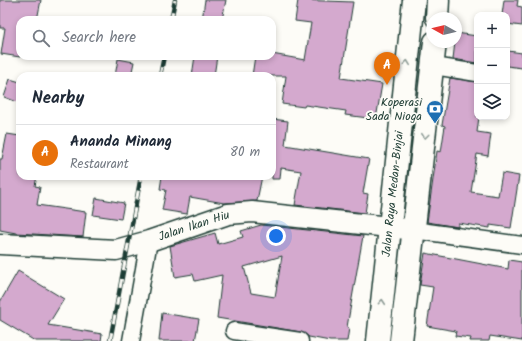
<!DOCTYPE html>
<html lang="en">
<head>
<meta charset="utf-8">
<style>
	body { margin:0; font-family:Kalam,sans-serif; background:#f2f2f3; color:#1f2937 }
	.controls { position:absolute; right:12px; top:12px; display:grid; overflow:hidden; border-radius:8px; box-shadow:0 2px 6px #0003 }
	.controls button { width:36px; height:36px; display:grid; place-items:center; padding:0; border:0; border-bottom:1px solid #e0e1e3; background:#fff; color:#1f2937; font:20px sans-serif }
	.compass { position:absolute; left:426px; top:12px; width:36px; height:36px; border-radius:50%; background:#fff; box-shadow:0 2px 6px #0003; rotate:278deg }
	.you { position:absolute; left:276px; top:236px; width:14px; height:14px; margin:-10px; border:3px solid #fff; border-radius:50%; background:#1a73e8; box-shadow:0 0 0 6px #1a73e833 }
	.badge { display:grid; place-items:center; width:26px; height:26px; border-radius:50%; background:#db2777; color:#fff; font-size:13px; font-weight:700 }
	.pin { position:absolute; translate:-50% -33px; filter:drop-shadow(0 1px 2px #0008) }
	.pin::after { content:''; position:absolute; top:21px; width:14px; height:12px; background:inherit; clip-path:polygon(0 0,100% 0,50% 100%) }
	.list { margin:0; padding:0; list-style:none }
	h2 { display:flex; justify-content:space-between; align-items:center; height:52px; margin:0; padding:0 16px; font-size:17px }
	h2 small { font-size:13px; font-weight:400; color:#747a83 }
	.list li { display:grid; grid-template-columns:26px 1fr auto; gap:12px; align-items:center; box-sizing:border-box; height:56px; padding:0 16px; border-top:1px solid #e0e1e3 }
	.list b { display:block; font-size:15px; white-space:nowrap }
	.list p { margin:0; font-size:13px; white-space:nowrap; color:#747a83 }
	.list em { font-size:13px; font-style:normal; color:#747a83 }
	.icon { flex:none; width:22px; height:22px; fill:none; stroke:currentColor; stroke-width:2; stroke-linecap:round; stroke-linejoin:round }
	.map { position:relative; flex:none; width:522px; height:341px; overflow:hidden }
	.search { position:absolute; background:#fff; box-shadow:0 2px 6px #0003; left:16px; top:16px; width:260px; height:44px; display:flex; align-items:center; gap:10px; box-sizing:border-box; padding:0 14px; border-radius:12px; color:#747a83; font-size:15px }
	.panel { position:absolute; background:#fff; box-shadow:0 2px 6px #0003; left:16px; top:72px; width:260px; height:108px; border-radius:12px }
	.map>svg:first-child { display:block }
	.building { fill:#d4a9ce; stroke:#1f3d34; fill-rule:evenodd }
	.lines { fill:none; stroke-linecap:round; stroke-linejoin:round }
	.minor-casing { stroke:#1f3d34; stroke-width:19 }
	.tertiary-casing { stroke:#1f3d34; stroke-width:23 }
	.primary-casing { stroke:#1f3d34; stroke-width:25 }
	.minor { stroke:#fdfcf7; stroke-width:16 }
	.tertiary { stroke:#fdfcf7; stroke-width:20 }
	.primary { stroke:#fdfcf7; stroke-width:22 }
	.rail-casing { stroke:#1f3d34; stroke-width:4.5 }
	.rail { stroke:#fdfcf7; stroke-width:3; stroke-dasharray:9; stroke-linecap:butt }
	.oneway { stroke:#8e9c96 }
	.labels { text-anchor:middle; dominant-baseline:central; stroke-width:3.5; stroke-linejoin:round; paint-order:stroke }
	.poi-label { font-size:12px; fill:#1f3d34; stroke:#fdfcf7; text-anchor:end }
	.street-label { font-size:12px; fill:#1f3d34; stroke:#fdfcf7 }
</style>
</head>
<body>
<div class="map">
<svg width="522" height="341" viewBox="0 0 522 341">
	<rect width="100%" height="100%" fill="#fdfcf7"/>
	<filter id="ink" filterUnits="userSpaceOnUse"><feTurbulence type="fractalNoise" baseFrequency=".025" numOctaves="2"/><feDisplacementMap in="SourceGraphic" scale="8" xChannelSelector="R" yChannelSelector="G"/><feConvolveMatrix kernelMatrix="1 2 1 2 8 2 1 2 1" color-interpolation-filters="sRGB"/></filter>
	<g filter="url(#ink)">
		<!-- building -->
		<g class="building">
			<path d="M0 0H41L37 20H20V57L1 54 5 28H0Z"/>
			<path d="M205 0H226L222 20H202Z"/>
			<path d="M298 0 353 2 341 78 382 84 376 119 345 115 346 111 305 105 304 107 282 104 286 76H252L255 56H272V54L305 60 311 23 295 21Z"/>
			<path d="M504 0H518L517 6 522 7V26L507 24V15H502Z"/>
			<path d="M456 33 477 36V63L453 59Z"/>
			<path d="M508 51 522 53V68L507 66Z"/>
			<path d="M195 56H217L214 76H192Z"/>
			<path d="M118 59 134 62 131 76H115Z"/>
			<path d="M450 78 477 82V117H479L477 132 491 134 488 156 477 154 471 192 498 196 502 173 519 176 511 228 490 225V228L458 223V227L427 222 437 151 441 152 445 126 442 125Z"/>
			<path d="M10 79 20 82V103L4 97Z"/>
			<path d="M272 119 288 121 285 145 369 159 363 193 368 194 365 213 295 205 301 171 281 168 280 179H272Z"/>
			<path d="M7 134 20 136V176H37L35 186 40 187 37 205 86 212 83 237 16 233 0 230V159H2Z"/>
			<path d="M162 176H262L257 201 224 203 190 197 187 214 162 210 166 190 160 189Z"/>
			<path d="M96 198 124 203 121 219 93 215Z"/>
			<path d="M261 225 363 236 347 327 349 328 347 341H330L309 337 301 332 217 318 222 275 195 281 193 274 175 277 170 246 215 233 218 244 243 237 241 231ZM282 256 275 297 251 293 244 267Z"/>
			<path d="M425 253 508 269 509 260 522 262V341L490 336 489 341H470L471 338 455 336 456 331 427 326 433 287 420 285Z"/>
			<path d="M18 271 64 299 48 325 102 334 101 341H35L0 320V302Z"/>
			<path d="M162 313 199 319 195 341H159Z"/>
		</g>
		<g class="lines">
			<defs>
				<g id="minor">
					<path d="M434 66 477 73"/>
					<path d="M413 230 522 245"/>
					<path d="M234 331 300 341"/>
					<path d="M131 341 149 241"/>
				</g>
				<path id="tertiary" d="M0 244 116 250 149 241 228 214 252 212 407 229"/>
				<g id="primary">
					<path d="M437 18 438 0"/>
					<path d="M378 341 414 0"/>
					<path d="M401 341 435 42"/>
				</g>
			</defs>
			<!-- minor casing -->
			<use href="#minor" class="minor-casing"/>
			<!-- tertiary casing -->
			<use href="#tertiary" class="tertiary-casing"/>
			<!-- primary casing -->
			<use href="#primary" class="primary-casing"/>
			<!-- minor -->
			<use href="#minor" class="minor"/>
			<!-- tertiary -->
			<use href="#tertiary" class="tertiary"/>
			<!-- primary -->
			<use href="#primary" class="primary"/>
			<defs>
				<g id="rail">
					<path d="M171 20 175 0"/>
					<path d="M160 76 164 56"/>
					<path d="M110 341 141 176"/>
				</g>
			</defs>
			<!-- rail casing -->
			<use href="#rail" class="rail-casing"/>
			<!-- rail -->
			<use href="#rail" class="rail"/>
		</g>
		<!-- one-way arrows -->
		<defs><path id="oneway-chevron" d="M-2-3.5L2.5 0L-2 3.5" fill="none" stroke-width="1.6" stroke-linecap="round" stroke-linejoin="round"/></defs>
		<g class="oneway">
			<use href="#oneway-chevron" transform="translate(407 63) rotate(-84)"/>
			<use href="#oneway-chevron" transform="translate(425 136) rotate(97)"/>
			<use href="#oneway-chevron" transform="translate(382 302) rotate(-85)"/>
		</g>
	</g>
	<!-- icons -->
	<defs>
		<symbol id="bank-pin" viewBox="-11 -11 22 30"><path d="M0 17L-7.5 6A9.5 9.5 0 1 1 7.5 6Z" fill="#1f6fb2" stroke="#fdfcf7"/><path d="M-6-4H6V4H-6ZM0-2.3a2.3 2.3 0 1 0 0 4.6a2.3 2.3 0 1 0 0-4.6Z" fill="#fff"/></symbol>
	</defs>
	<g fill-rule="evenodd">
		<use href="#bank-pin" x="425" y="99" width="20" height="27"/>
	</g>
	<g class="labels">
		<!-- poi labels -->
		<g class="poi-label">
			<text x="422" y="102">Koperasi<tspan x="422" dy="14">Sada Nioga</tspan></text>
		</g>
		<!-- street labels -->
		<g class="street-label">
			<text transform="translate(393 194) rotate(-84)">Jalan Raya Medan-Binjai</text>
			<text transform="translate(194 226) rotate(-18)">Jalan Ikan Hiu</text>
		</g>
	</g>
</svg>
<div class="controls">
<button>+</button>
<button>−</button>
<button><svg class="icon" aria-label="layers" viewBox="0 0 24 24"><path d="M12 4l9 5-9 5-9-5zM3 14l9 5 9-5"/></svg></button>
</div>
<svg class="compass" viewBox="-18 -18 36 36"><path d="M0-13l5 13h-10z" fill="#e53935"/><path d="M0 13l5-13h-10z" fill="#747a83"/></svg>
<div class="you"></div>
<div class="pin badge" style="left:387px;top:85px;background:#e8710a">A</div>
<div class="search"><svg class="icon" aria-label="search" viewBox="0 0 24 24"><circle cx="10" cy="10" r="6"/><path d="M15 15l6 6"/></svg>Search here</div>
<section class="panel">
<h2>Nearby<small></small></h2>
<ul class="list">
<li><span class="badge" style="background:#e8710a">A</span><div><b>Ananda Minang</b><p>Restaurant</p></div><em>80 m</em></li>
</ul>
</section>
</div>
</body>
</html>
